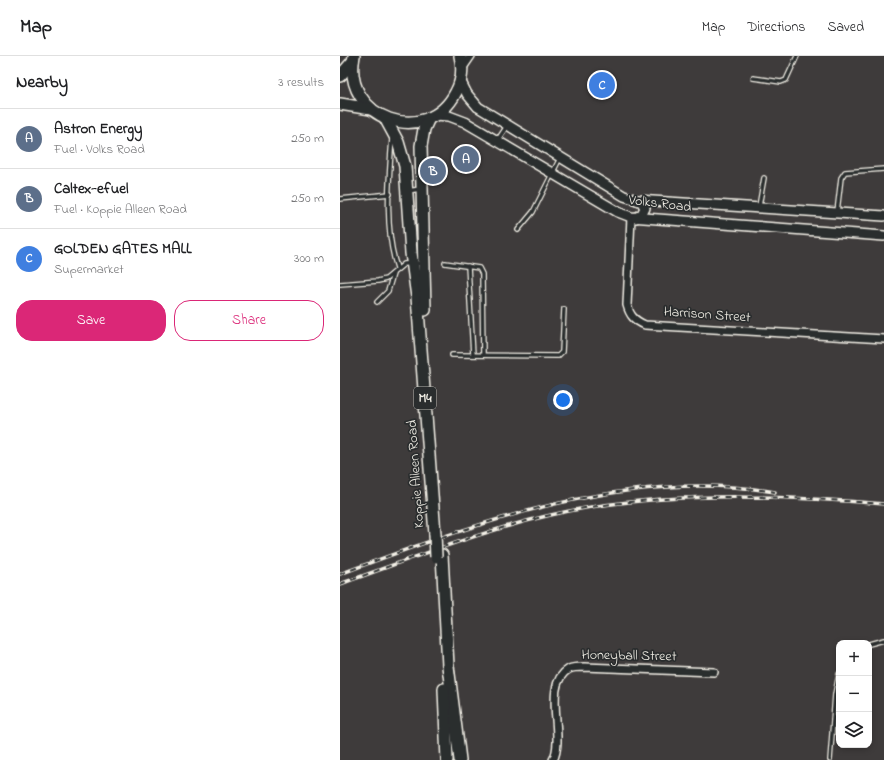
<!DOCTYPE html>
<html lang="en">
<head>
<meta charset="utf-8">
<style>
	body { margin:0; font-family:"Indie Flower",sans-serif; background:#f6f6f6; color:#202124 }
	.controls { position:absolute; right:12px; bottom:12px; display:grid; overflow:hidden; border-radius:8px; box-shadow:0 2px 6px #0003 }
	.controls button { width:36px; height:36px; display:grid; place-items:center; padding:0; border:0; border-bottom:1px solid #e0e0e0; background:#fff; color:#202124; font:20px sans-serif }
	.you { position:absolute; left:223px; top:344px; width:14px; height:14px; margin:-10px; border:3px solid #fff; border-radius:50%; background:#1a73e8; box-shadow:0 0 0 6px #1a73e833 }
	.badge { display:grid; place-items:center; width:26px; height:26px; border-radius:50%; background:#db2777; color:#fff; font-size:13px; font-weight:700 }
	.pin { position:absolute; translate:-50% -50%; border:2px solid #fff; box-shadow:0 1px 4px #0006 }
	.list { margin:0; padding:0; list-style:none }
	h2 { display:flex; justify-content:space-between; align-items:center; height:52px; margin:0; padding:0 16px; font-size:17px }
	h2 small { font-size:13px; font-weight:400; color:#757577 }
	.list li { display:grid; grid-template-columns:26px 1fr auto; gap:12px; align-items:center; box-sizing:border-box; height:60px; padding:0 16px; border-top:1px solid #e0e0e0 }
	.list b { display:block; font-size:15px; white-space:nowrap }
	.list p { margin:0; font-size:13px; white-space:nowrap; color:#757577 }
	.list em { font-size:13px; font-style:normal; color:#757577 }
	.actions { display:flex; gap:8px; padding:12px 16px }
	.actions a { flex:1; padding:9px 0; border:1px solid #db2777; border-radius:16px; text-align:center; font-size:14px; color:#db2777 }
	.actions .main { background:#db2777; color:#fff }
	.icon { flex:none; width:22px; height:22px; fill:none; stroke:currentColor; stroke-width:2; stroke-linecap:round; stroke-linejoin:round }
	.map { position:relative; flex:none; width:544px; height:704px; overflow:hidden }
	header { display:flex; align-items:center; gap:24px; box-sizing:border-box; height:56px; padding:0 20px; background:#fff; border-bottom:1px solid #e0e0e0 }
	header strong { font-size:19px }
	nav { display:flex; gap:22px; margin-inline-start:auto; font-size:14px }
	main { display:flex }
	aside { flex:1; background:#fff }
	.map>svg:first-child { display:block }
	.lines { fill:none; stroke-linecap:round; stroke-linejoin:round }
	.service-casing { stroke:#f4f1e8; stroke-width:6 }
	.minor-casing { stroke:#f4f1e8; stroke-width:10 }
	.tertiary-casing { stroke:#f4f1e8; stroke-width:12 }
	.primary-casing { stroke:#f4f1e8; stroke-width:14 }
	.service { stroke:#2a2d2e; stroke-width:3.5 }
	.minor { stroke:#2a2d2e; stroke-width:7 }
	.tertiary { stroke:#2a2d2e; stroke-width:9 }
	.primary { stroke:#2a2d2e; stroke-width:11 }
	.rail-casing { stroke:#f4f1e8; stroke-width:3.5 }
	.rail { stroke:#2a2d2e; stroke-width:2; stroke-dasharray:6; stroke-linecap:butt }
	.primary-bridge-casing { stroke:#f4f1e8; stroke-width:14; stroke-linecap:butt }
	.primary-bridge { stroke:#2a2d2e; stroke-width:11 }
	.labels { text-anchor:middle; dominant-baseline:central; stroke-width:3.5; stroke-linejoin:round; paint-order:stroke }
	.shield { fill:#2a2d2e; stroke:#b7b6b0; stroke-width:1 }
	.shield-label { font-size:13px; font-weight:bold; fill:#f4f1e8 }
	.street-label { font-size:14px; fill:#f4f1e8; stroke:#2a2d2e }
</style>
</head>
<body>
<header>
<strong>Map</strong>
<nav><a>Map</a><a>Directions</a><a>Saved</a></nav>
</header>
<main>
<aside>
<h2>Nearby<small>3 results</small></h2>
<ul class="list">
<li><span class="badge" style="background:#5c6f8a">A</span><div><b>Astron Energy</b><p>Fuel · Volks Road</p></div><em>250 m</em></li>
<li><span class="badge" style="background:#5c6f8a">B</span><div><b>Caltex-efuel</b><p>Fuel · Koppie Alleen Road</p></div><em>250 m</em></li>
<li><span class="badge" style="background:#3f7fe0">C</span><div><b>GOLDEN GATES MALL</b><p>Supermarket</p></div><em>300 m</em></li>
</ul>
<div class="actions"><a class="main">Save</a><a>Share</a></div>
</aside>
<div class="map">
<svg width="544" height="704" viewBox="0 0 544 704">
	<rect width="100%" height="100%" fill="#3e3b3b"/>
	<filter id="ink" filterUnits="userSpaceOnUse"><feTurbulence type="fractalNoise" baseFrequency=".025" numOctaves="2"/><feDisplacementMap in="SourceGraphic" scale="8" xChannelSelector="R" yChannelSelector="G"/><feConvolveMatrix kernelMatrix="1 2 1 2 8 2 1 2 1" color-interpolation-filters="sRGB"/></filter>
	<g filter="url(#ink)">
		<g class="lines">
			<defs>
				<g id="service">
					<path d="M413 22 441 26 446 24 457 0"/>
					<path d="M52 82C49 122 44 174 57 212"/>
					<path d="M157 85 167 70"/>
					<path d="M67 135 81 133"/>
					<path d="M0 143 50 138"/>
					<path d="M419 150 424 122"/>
					<path d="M497 156 501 122 505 116 544 113"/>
					<path d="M178 174 193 156 220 102"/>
					<path d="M105 207 139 212 142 218 143 299"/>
					<path d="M128 210 133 299"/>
					<path d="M0 228 38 225 46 223 64 208 83 207"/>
					<path d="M37 246 48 235 53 218"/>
					<path d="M112 299 218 300 222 296 224 253"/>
					<path d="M529 588 544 584"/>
					<path d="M490 704 495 638 499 618"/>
				</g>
				<g id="minor">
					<path d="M122 13 131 0"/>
					<path d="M291 161 287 249C290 260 294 264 305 269L544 283"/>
					<path d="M213 704C226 680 201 629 229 613 233 611 239 611 244 611L374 616"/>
				</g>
				<g id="tertiary">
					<path d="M120 24 127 38 138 51 284 140 297 144 544 160"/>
					<path d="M95 59 109 60 125 66 278 156 291 161 544 180"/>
					<path d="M296 162 302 158 305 152 302 146 297 144"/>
				</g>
				<g id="primary">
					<path d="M14 0C1 63 87 93 116 36 122 25 123 12 120 0"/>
					<path d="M0 20 13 5"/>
					<path d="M0 48 31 53"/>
					<path d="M45 62 58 86 65 110 71 197 77 241 95 478"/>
					<path d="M85 254 81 90 84 73 89 62"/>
					<path d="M102 499 108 610 120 704"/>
					<path d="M104 633 107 704"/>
				</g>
			</defs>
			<!-- service casing -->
			<use href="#service" class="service-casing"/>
			<!-- minor casing -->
			<use href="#minor" class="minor-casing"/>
			<!-- tertiary casing -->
			<use href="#tertiary" class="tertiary-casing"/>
			<!-- primary casing -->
			<use href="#primary" class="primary-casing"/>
			<!-- service -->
			<use href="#service" class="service"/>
			<!-- minor -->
			<use href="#minor" class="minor"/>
			<!-- tertiary -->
			<use href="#tertiary" class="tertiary"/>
			<!-- primary -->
			<use href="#primary" class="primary"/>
			<defs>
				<g id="rail">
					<path d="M0 518C137 467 286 411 435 436"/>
					<path d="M0 528C82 499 165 465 251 451 349 436 446 440 544 448"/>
				</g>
			</defs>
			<!-- rail casing -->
			<use href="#rail" class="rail-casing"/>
			<!-- rail -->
			<use href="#rail" class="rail"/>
			<defs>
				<path id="primary-bridge" d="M95 478 96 501"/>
			</defs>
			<!-- primary-bridge casing -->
			<use href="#primary-bridge" class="primary-bridge-casing"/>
			<!-- primary-bridge -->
			<use href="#primary-bridge" class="primary-bridge"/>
		</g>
	</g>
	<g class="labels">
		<!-- shield labels -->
		<rect class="shield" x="74" y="331" width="22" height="22" rx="3"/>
		<g class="shield-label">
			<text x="85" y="342">M4</text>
		</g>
		<!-- street labels -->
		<g class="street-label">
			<text transform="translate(320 148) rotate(7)">Volks Road</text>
			<text transform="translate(367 259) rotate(4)">Harrison Street</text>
			<text transform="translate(76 418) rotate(-94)">Koppie Alleen Road</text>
			<text transform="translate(289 600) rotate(1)">Honeyball Street</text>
		</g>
	</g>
</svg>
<div class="controls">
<button>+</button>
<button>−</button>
<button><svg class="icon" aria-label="layers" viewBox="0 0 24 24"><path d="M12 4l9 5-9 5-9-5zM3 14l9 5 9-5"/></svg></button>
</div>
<div class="you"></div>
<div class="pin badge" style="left:126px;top:103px;background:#5c6f8a">A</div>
<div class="pin badge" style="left:93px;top:115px;background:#5c6f8a">B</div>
<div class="pin badge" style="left:262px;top:29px;background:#3f7fe0">C</div>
</div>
</main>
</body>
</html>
